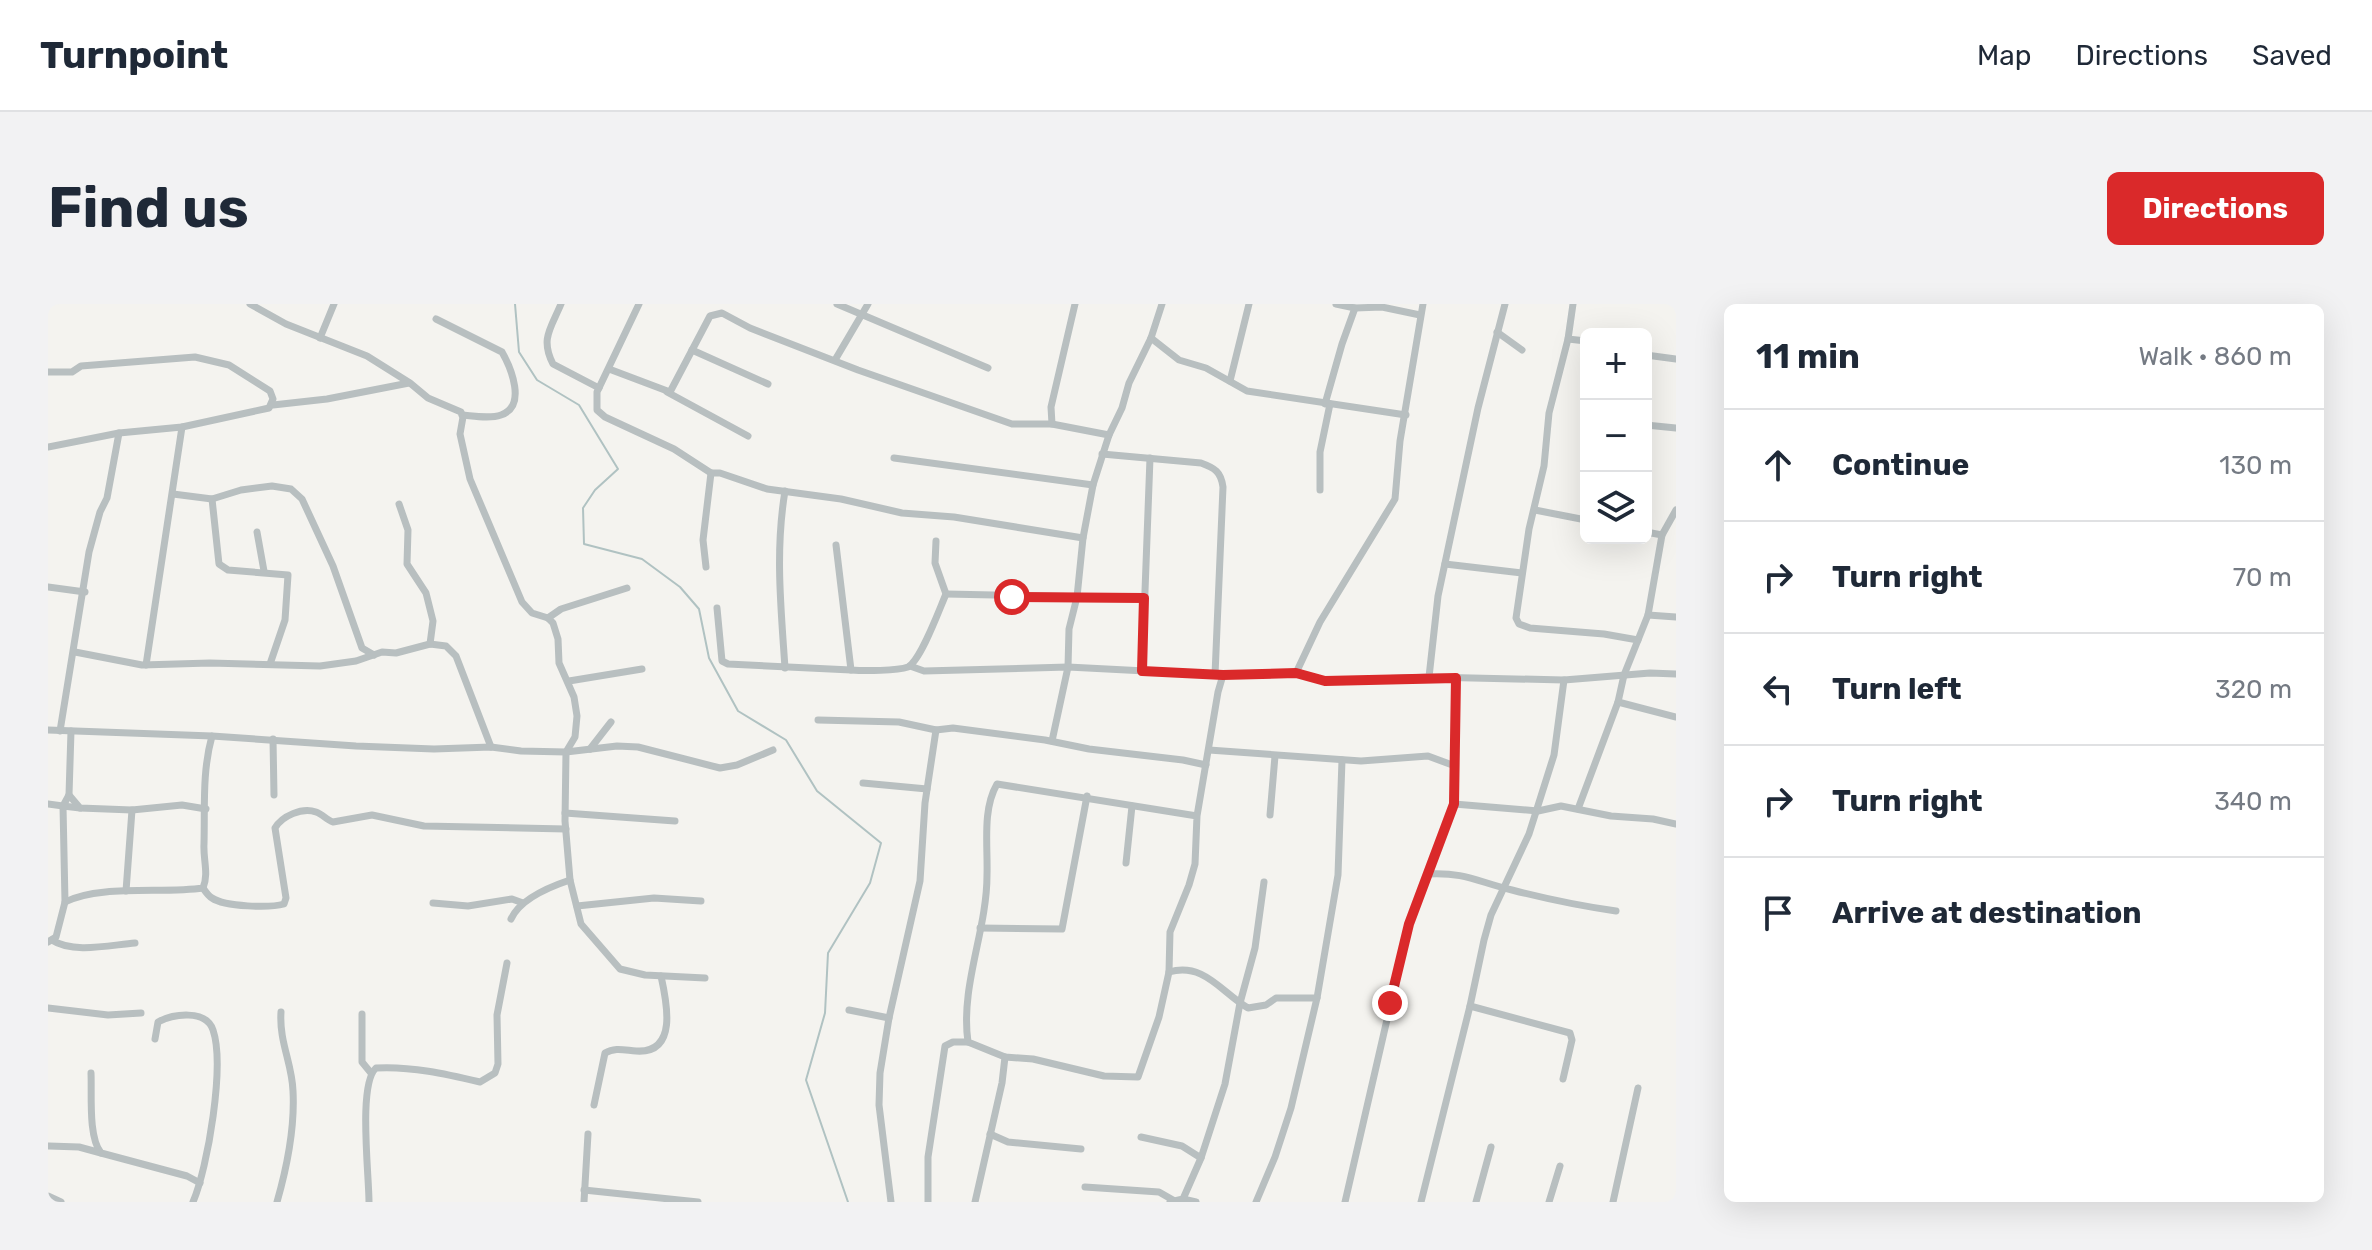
<!DOCTYPE html>
<html lang="en">
<head>
<meta charset="utf-8">
<style>
	body { margin:0; font-family:Rubik,sans-serif; background:#f2f2f3; color:#1f2937 }
	.controls { position:absolute; right:24px; top:24px; display:grid; overflow:hidden; border-radius:12px; box-shadow:0 8px 32px #0002 }
	.controls button { width:72px; height:72px; display:grid; place-items:center; padding:0; border:0; border-bottom:2px solid #e0e1e3; background:#fff; color:#1f2937; font:40px sans-serif }
	.stop { position:absolute; width:24px; height:24px; margin:-18px; border:6px solid #da292a; border-radius:50%; background:#fff }
	.stop.end { background:#da292a; border-color:#fff; box-shadow:0 2px 8px #0008 }
	.list { margin:0; padding:0; list-style:none }
	h2 { display:flex; justify-content:space-between; align-items:center; height:104px; margin:0; padding:0 32px; font-size:34px }
	h2 small { font-size:26px; font-weight:400; color:#747a83 }
	.list li { display:grid; grid-template-columns:52px 1fr auto; gap:24px; align-items:center; box-sizing:border-box; height:112px; padding:0 32px; border-top:2px solid #e0e1e3 }
	.list b { display:block; font-size:30px; white-space:nowrap }
	.list em { font-size:26px; font-style:normal; color:#747a83 }
	.icon { flex:none; width:44px; height:44px; fill:none; stroke:currentColor; stroke-width:2; stroke-linecap:round; stroke-linejoin:round }
	.map { position:relative; flex:none; width:1628px; height:898px; overflow:hidden; border-radius:12px }
	header { display:flex; align-items:center; gap:48px; box-sizing:border-box; height:112px; padding:0 40px; background:#fff; border-bottom:2px solid #e0e1e3 }
	header strong { font-size:38px }
	nav { display:flex; gap:44px; margin-inline-start:auto; font-size:28px }
	.intro { display:flex; align-items:center; justify-content:space-between; box-sizing:border-box; height:192px; padding:0 48px }
	h1 { margin:0; font-size:56px }
	.button { padding:20px 36px; border-radius:12px; background:#da292a; color:#fff; font-size:28px; font-weight:700 }
	main { display:flex; gap:48px; padding:0 48px }
	aside { flex:1; background:#fff; border-radius:12px; box-shadow:0 8px 32px #0002 }
	.map>svg:first-child { display:block }
	.lines { fill:none; stroke-linecap:round; stroke-linejoin:round }
	.stream { stroke:#b0c2c2; stroke-width:2 }
	.minor { stroke:#b8bfc0; stroke-width:7 }
	.route { stroke:#da292a; stroke-width:10 }
</style>
</head>
<body>
<header>
<strong>Turnpoint</strong>
<nav><a>Map</a><a>Directions</a><a>Saved</a></nav>
</header>
<div class="intro"><h1>Find us</h1><a class="button">Directions</a></div>
<main>
<div class="map">
<svg width="1628" height="898" viewBox="0 0 1628 898">
	<rect width="100%" height="100%" fill="#f4f3ef"/>
	<g class="lines">
		<!-- stream -->
		<path class="stream" d="M467 0 471 48 489 76 531 101 570 165 547 186 535 204 536 240 594 255 632 283 651 305 661 354 690 407 738 436 769 487 833 539 822 579 780 649 777 709 758 776 800 898"/>
		<!-- minor -->
		<g class="minor">
			<path d="M202 0 238 20 319 52 362 79 380 94 413 108 415 113 412 130 422 175 474 298 484 309 500 314 505 319 510 335 511 359 526 393 529 412 527 433 518 448 517 517 522 576 533 620 572 665 597 671 657 674"/>
			<path d="M513 0C503 24 492 35 505 60L551 84"/>
			<path d="M591 0 549 88V106L557 113 626 145 663 169H672L719 185 793 195 854 209 906 213 1035 234"/>
			<path d="M789 0 940 64"/>
			<path d="M1288 0 1307 4 1334 3 1372 11"/>
			<path d="M1525 0 1520 35 1501 109 1496 162 1481 225 1468 314 1471 320 1482 324 1556 330 1590 336"/>
			<path d="M388 15 454 48C463 64 479 102 453 111 442 115 426 112 414 111"/>
			<path d="M1449 28 1474 46"/>
			<path d="M272 34 286 0"/>
			<path d="M1103 34 1131 56 1158 64 1199 87 1358 111"/>
			<path d="M1520 35 1538 37"/>
			<path d="M644 46 720 80"/>
			<path d="M1598 51 1628 55"/>
			<path d="M787 56 820 0"/>
			<path d="M561 65 622 88 662 12 674 9 702 24 810 66 964 120H1004L1061 131"/>
			<path d="M0 68H24L33 62 147 53 181 61 222 87 225 95 221 104 134 123 71 129 0 143"/>
			<path d="M1182 77 1201 0"/>
			<path d="M619 88 700 132"/>
			<path d="M1277 100 1294 40 1307 4"/>
			<path d="M225 101 279 95 361 79"/>
			<path d="M1004 120 1003 103 1027 0"/>
			<path d="M1598 121 1628 124"/>
			<path d="M1054 150 1153 159C1167 164 1173 168 1175 183L1167 371"/>
			<path d="M846 154 1045 181"/>
			<path d="M1272 186V148L1282 100"/>
			<path d="M737 187C727 247 733 304 737 364"/>
			<path d="M125 190 164 195 193 186 224 182 243 185 254 195 285 262 314 344 326 351"/>
			<path d="M164 195 171 260 180 266 240 271 237 316 222 360"/>
			<path d="M351 200 360 226 359 260 378 289 385 317 382 340"/>
			<path d="M1487 206 1538 216"/>
			<path d="M209 228 216 267"/>
			<path d="M1598 228 1614 231"/>
			<path d="M788 241 803 366C816 367 849 367 860 363 873 356 891 306 898 290L887 259 888 237"/>
			<path d="M1397 260 1474 269"/>
			<path d="M658 263 655 236 663 169"/>
			<path d="M0 283 37 288"/>
			<path d="M898 290 1096 294"/>
			<path d="M669 304 674 357 680 360 803 366"/>
			<path d="M1600 311 1628 313"/>
			<path d="M500 314 513 305 579 284"/>
			<path d="M27 348 94 361 162 359 272 362 308 357 334 348 348 349 382 340 398 342 408 352 443 443"/>
			<path d="M98 361 134 123"/>
			<path d="M862 362 876 367 1020 363 1175 371 1248 369 1277 377 1381 373 1516 376 1602 369 1628 370"/>
			<path d="M1094 367 1102 154"/>
			<path d="M1248 369 1272 318 1347 195 1352 137 1375 0"/>
			<path d="M1381 373 1390 292 1430 104 1457 0"/>
			<path d="M521 377 594 365"/>
			<path d="M1570 398 1628 413"/>
			<path d="M770 416 851 418 888 426 905 424 997 436 1041 445 1135 456 1158 461"/>
			<path d="M0 426 164 432 308 442 386 445 443 443 473 447 518 448 569 442 590 443 672 464 689 461 725 446"/>
			<path d="M12 427 41 248 52 208 59 194 71 129"/>
			<path d="M225 435 226 491"/>
			<path d="M1004 437 1020 363 1021 325 1029 293 1035 234 1045 181 1061 131 1074 104 1081 79 1103 34 1114 0"/>
			<path d="M542 445 563 418"/>
			<path d="M1161 446 1313 457 1380 452 1407 462"/>
			<path d="M815 479 879 485"/>
			<path d="M21 491 32 504 84 506 134 501 158 505"/>
			<path d="M0 500 15 502 21 491 23 427"/>
			<path d="M1406 500 1490 507 1513 502 1563 512 1605 515 1628 520"/>
			<path d="M1530 505 1570 398 1576 371 1600 311 1614 231 1628 206"/>
			<path d="M517 509 627 517"/>
			<path d="M1222 511 1227 452"/>
			<path d="M1149 512 949 480C934 506 940 542 939 571 939 627 912 682 920 738L957 753 985 755 1056 772 1090 773 1111 713 1121 668 1122 628 1141 581 1147 560 1149 512 1170 388 1175 371"/>
			<path d="M1078 559 1084 502"/>
			<path d="M1380 570C1417 568 1430 578 1464 586 1499 595 1533 602 1568 607"/>
			<path d="M155 584C157 587 162 593 164 594 177 603 222 604 236 600L238 594 227 524C234 512 254 503 268 508 274 510 279 516 285 518L324 511 376 522 518 525"/>
			<path d="M78 587 84 506"/>
			<path d="M17 598 15 502 32 504"/>
			<path d="M385 599 420 602 464 595 475 599"/>
			<path d="M529 602 606 594 653 597"/>
			<path d="M463 615C472 595 501 583 522 576"/>
			<path d="M932 624 1014 625 1039 492"/>
			<path d="M4 636C25 650 62 641 87 639"/>
			<path d="M0 638 8 633 17 598C52 580 116 590 155 584 161 570 155 555 156 540 157 503 154 468 164 432"/>
			<path d="M1121 668C1156 658 1173 688 1200 704L1218 701 1228 694H1269L1290 571 1294 456"/>
			<path d="M1422 702 1522 729 1524 736 1515 775"/>
			<path d="M0 704 60 711 93 709"/>
			<path d="M801 706 841 714"/>
			<path d="M314 710V758L323 769"/>
			<path d="M107 735 110 718C125 710 158 705 165 726 177 761 160 863 145 898"/>
			<path d="M43 769C44 790 40 833 53 849L139 872 152 879"/>
			<path d="M546 801 557 749C567 743 576 746 588 747 630 750 619 699 613 672"/>
			<path d="M942 830 960 838 1033 845"/>
			<path d="M1093 833 1134 842 1153 854"/>
			<path d="M1 842 31 843 53 849"/>
			<path d="M1037 883 1111 888 1125 896"/>
			<path d="M536 886 650 898"/>
			<path d="M0 892 13 898"/>
			<path d="M1135 895 1148 898"/>
			<path d="M229 898C239 863 247 824 245 787 244 759 231 738 233 708"/>
			<path d="M321 898C321 870 310 780 328 764 363 762 398 770 432 778L447 769 450 760 449 711 459 659"/>
			<path d="M536 898 540 830"/>
			<path d="M843 898 831 801 832 769 841 714 872 577 877 499 888 426"/>
			<path d="M880 898V853L897 742 905 738H920"/>
			<path d="M927 898 954 779 957 753"/>
			<path d="M1122 898 1135 895 1153 854 1177 780 1192 699 1207 644 1216 578"/>
			<path d="M1208 898 1227 853 1243 804 1269 694"/>
			<path d="M1297 898 1361 620 1406 500 1408 374"/>
			<path d="M1373 898 1422 702 1436 636 1443 611 1481 530 1506 451 1516 376"/>
			<path d="M1428 898 1443 843"/>
			<path d="M1501 898 1512 862"/>
			<path d="M1565 898 1590 784"/>
		</g>
	</g>
	<g class="lines">
		<!-- route -->
		<path class="route" d="M964 293 1096 294 1094 367 1175 371 1248 369 1277 377 1408 374 1406 500 1361 620 1342 699"/>
	</g>
</svg>
<div class="controls">
<button>+</button>
<button>−</button>
<button><svg class="icon" aria-label="layers" viewBox="0 0 24 24"><path d="M12 4l9 5-9 5-9-5zM3 14l9 5 9-5"/></svg></button>
</div>
<div class="stop" style="left:964px;top:293px"></div>
<div class="stop end" style="left:1342px;top:699px"></div>
</div>
<aside>
<h2>11 min<small>Walk · 860 m</small></h2>
<ul class="list">
<li><svg class="icon" aria-label="ahead" viewBox="0 0 24 24"><path d="M12 20V5M6 11l6-6 6 6"/></svg><div><b>Continue</b></div><em>130 m</em></li>
<li><svg class="icon" aria-label="right" viewBox="0 0 24 24"><path d="M7 20v-9h11M14 6l5 5-5 5"/></svg><div><b>Turn right</b></div><em>70 m</em></li>
<li><svg class="icon" aria-label="left" viewBox="0 0 24 24"><path d="M17 20v-9H6M10 6l-5 5 5 5"/></svg><div><b>Turn left</b></div><em>320 m</em></li>
<li><svg class="icon" aria-label="right" viewBox="0 0 24 24"><path d="M7 20v-9h11M14 6l5 5-5 5"/></svg><div><b>Turn right</b></div><em>340 m</em></li>
<li><svg class="icon" aria-label="arrive" viewBox="0 0 24 24"><path d="M6 21V4h12l-3 4 3 4H6"/></svg><div><b>Arrive at destination</b></div></li>
</ul>
</aside>
</main>
</body>
</html>
